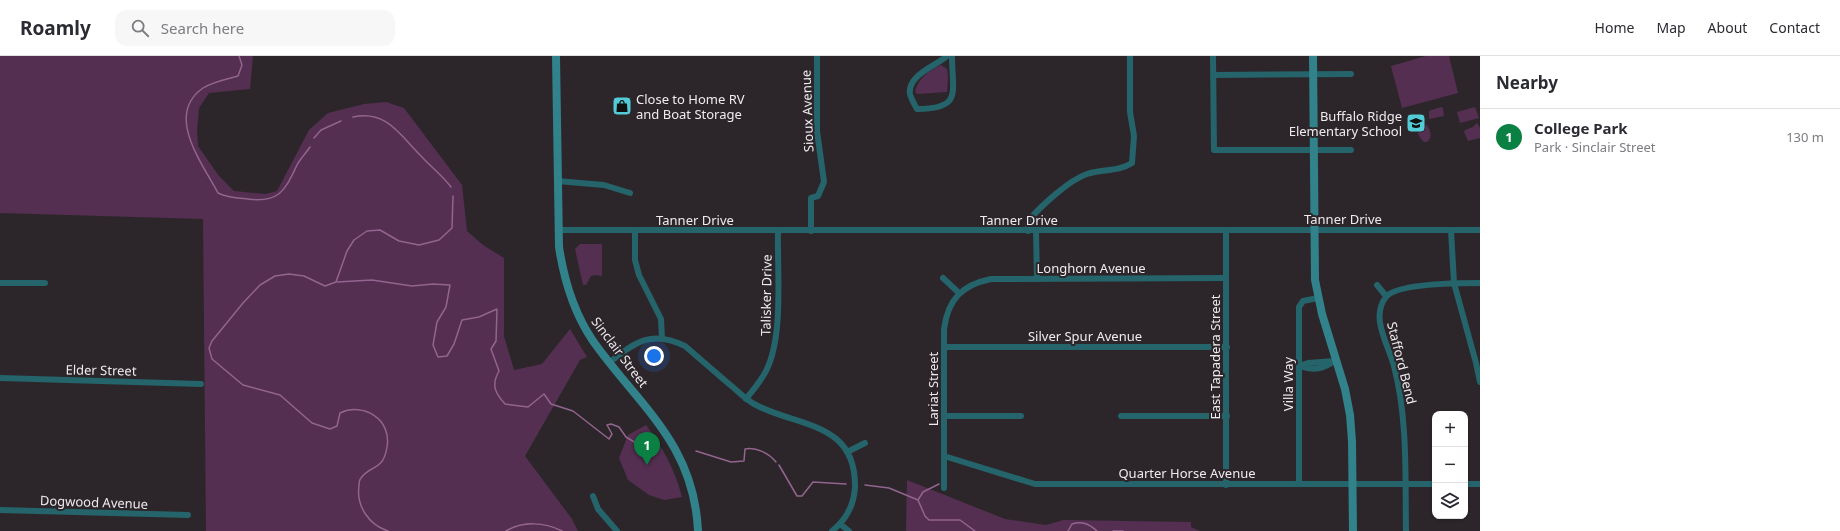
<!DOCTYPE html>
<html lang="en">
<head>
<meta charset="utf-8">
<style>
	body { margin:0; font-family:"Noto Sans",sans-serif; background:#f7f7f7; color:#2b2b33 }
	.controls { position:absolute; right:12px; bottom:12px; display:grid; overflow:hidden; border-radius:8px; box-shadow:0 1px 3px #0004 }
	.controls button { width:36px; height:36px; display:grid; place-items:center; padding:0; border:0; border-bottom:1px solid #e1e1e2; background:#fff; color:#2b2b33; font:20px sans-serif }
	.you { position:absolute; left:654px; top:300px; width:14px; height:14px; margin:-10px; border:3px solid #fff; border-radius:50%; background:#1a73e8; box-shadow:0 0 0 6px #1a73e833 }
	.badge { display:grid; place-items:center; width:26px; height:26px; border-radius:50%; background:#0b8043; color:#fff; font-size:13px; font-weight:700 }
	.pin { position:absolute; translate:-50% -33px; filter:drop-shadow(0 1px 2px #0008) }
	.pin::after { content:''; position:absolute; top:21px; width:14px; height:12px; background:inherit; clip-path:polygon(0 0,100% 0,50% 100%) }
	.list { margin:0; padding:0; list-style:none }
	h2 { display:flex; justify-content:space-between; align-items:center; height:52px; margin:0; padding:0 16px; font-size:17px }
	h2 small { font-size:13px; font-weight:400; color:#7c7c81 }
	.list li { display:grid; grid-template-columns:26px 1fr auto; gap:12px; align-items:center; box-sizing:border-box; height:56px; padding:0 16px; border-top:1px solid #e1e1e2 }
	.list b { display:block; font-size:15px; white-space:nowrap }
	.list p { margin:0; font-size:13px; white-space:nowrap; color:#7c7c81 }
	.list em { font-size:13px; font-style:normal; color:#7c7c81 }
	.icon { flex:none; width:22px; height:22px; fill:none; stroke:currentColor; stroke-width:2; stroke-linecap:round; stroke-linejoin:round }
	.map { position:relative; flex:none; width:1480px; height:475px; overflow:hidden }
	header { display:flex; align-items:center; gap:24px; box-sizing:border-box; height:56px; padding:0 20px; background:#fff; border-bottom:1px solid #e1e1e2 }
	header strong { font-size:19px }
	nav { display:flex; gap:22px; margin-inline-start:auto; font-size:14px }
	.search { width:280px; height:36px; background:#f7f7f7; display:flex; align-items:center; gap:10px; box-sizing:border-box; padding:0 14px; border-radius:12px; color:#7c7c81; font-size:15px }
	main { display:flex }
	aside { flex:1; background:#fff }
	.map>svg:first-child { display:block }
	.green { fill:#542f51 }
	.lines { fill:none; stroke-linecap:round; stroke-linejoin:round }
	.stream { stroke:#92648e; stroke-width:1.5 }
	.street { stroke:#24646a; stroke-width:6 }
	.secondary { stroke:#31828b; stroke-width:8 }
	.labels { text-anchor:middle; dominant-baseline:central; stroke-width:4; stroke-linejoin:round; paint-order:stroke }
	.poi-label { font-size:13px; fill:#efeaee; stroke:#2c262b; text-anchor:start }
	.street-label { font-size:13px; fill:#efeaee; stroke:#2c262b }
</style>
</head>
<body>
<header>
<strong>Roamly</strong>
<div class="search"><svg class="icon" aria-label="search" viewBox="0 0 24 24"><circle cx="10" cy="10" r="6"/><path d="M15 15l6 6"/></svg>Search here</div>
<nav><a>Home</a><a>Map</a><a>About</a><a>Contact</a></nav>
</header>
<main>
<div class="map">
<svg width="1480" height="475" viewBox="0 0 1480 475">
	<rect width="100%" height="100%" fill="#2c262b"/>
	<!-- green -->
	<g class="green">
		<path d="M0 0H253L250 33 209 37 199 52 197 75 198 90 219 120 234 135 265 138 277 135 309 74 328 57 364 48 386 46 404 52 462 129 467 175 483 189 504 202V280L514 314 542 308 570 273 587 301 580 304 525 400 572 463 578 475H206L203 163 0 157Z"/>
		<path d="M1426 0H1449L1458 37 1402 52 1391 10Z"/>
		<path d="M941 9 947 13 948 21 947 36 917 38 915 36C918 22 929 15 941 9Z"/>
		<path d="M1441 51 1443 52 1444 60 1429 63V55Z"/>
		<path d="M1475 51 1479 62 1460 67 1457 56Z"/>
		<path d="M1421 67 1427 69C1430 74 1433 81 1427 86H1424C1418 81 1415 73 1421 67Z"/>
		<path d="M1477 67 1480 72V82L1468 85 1464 76 1465 74 1473 71Z"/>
		<path d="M580 188H602V220L595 219 591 220 586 229H583L575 193Z"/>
		<path d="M646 369C663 392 675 414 682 441L664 444 649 439 628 424 619 402 628 379Z"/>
		<path d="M907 424 1005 463 1046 469 1063 464 1191 466V471L1200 475H906Z"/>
	</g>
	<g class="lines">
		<!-- stream -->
		<g class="stream">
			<path d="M239 0 242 9 238 20C227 23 212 26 203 32 164 59 203 108 218 137 228 142 237 142 248 143 280 147 285 134 297 109 300 103 306 97 310 91"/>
			<path d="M353 61C387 54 400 79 421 100 431 111 442 119 451 131"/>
			<path d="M314 82 321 74 341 65"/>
			<path d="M337 226 372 224 412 230 433 228 450 229 446 251 437 266 433 289 438 301 447 300 454 288 462 264 479 261 497 253 496 285 491 293 499 315C491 329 495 337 505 348L528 351 544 338 551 348 573 355 609 383 612 378 607 369 611 368 619 371 626 381 646 393 654 388"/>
			<path d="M696 395 731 406 744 405 745 393C756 391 769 397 776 406"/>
			<path d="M779 409 797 440H802L813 426 846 428"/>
			<path d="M865 429 889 432 918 444 925 460 929 464H960L975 475"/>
			<path d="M918 444 923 436 939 428"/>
			<path d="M388 475C369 469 356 450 359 430 359 427 359 424 361 422 371 408 383 416 387 391 392 363 363 346 340 357L337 370 330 373 312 367 280 339 243 329 212 303 209 292 212 285 243 247 260 229 275 220 289 218 304 220 325 230 336 226 347 195 354 184 367 175 380 174 399 185 419 189 439 184 452 172 453 140"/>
			<path d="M506 475C523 465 545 466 562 475"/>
			<path d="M1068 475 1072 468C1083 465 1089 468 1097 475"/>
			<path d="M1113 475H1123"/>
		</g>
		<!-- street -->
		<g class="street">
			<path d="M947 0C936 10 907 19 910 38 911 43 915 49 917 53 963 53 952 36 952 0"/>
			<path d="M1213 0 1214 94H1351"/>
			<path d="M1213 19 1351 18"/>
			<path d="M557 125 604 129 630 137"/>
			<path d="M558 174H1480"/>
			<path d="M1226 174V429"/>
			<path d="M1451 174 1454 227 1476 307 1480 326"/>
			<path d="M635 175V204L639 219 661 263 662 282"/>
			<path d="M811 175V142L818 140 824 126 817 75V0"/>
			<path d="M1028 175V165C1041 150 1069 124 1087 118 1102 113 1118 116 1132 107L1134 80 1130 56V0"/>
			<path d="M1036 175 1037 223"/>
			<path d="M943 222 959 237"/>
			<path d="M0 227H45"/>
			<path d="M1377 229 1386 240"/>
			<path d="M944 291H1227"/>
			<path d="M610 306C636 285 652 274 685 290 700 303 715 316 729 328 738 335 746 344 756 349 797 371 856 365 855 431 854 449 846 464 832 475"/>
			<path d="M1299 310C1314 315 1323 313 1336 304"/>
			<path d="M1299 310 1308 307 1335 305"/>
			<path d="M0 322 201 328"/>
			<path d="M746 343C753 334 761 325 766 315 784 280 777 215 778 175"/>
			<path d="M944 360H1021"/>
			<path d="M1121 360H1227"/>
			<path d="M847 396 865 387"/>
			<path d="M944 400 1035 428H1435"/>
			<path d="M1299 428V251L1303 245 1318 242"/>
			<path d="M1465 428H1480"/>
			<path d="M944 432V273C948 243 962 229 991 223L1226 222"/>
			<path d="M593 440 598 453 617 475"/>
			<path d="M0 454 188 459"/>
			<path d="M840 468 849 475"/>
			<path d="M1406 475C1405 419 1408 364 1394 310 1388 288 1370 261 1386 241 1397 227 1461 227 1480 227"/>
		</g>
		<!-- secondary -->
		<g class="secondary">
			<path d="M556 0 559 191C564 224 574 257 593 285 639 350 694 387 698 475"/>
			<path d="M1313 0 1315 224 1322 258 1345 333 1350 359 1352 385 1353 475"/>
		</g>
	</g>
	<!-- icons -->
	<defs>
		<symbol id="shop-square" viewBox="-11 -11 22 22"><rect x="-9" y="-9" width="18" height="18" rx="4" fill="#52cbd7" stroke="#2c262b"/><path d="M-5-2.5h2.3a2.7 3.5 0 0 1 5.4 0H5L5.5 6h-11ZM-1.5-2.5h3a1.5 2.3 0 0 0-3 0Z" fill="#111"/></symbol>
		<symbol id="school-square" viewBox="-11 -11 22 22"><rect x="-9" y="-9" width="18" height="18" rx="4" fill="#52cbd7" stroke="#2c262b"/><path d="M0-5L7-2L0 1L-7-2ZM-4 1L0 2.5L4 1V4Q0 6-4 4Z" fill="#111"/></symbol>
	</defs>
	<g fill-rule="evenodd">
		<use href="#shop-square" x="611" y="39" width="22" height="22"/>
		<use href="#school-square" x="1405" y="56" width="22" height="22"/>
	</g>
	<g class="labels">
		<!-- poi labels -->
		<g class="poi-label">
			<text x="636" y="43">Close to Home RV<tspan x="636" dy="15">and Boat Storage</tspan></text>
			<text x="1402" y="60" text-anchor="end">Buffalo Ridge<tspan x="1402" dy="15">Elementary School</tspan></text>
		</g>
		<!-- street labels -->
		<g class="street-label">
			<text transform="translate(807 55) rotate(-92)">Sioux Avenue</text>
			<text x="1343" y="163">Tanner Drive</text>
			<text x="695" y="164">Tanner Drive</text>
			<text x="1019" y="164">Tanner Drive</text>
			<text x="1091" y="212">Longhorn Avenue</text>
			<text transform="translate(766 239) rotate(-89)">Talisker Drive</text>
			<text x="1085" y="280">Silver Spur Avenue</text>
			<text transform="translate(620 296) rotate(53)">Sinclair Street</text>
			<text transform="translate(1215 301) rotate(-90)">East Tapadera Street</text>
			<text transform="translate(1402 307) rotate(76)">Stafford Bend</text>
			<text transform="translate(101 314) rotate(1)">Elder Street</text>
			<text transform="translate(1288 328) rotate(-90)">Villa Way</text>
			<text transform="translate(933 333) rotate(-90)">Lariat Street</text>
			<text x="1187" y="417">Quarter Horse Avenue</text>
			<text transform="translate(94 446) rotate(2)">Dogwood Avenue</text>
		</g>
	</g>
</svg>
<div class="controls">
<button>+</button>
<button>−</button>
<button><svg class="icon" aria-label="layers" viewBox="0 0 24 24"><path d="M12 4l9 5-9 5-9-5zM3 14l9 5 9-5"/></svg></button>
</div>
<div class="you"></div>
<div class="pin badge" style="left:647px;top:409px">1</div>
</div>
<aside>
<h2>Nearby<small></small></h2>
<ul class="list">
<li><span class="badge">1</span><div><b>College Park</b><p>Park · Sinclair Street</p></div><em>130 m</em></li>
</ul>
</aside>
</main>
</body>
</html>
